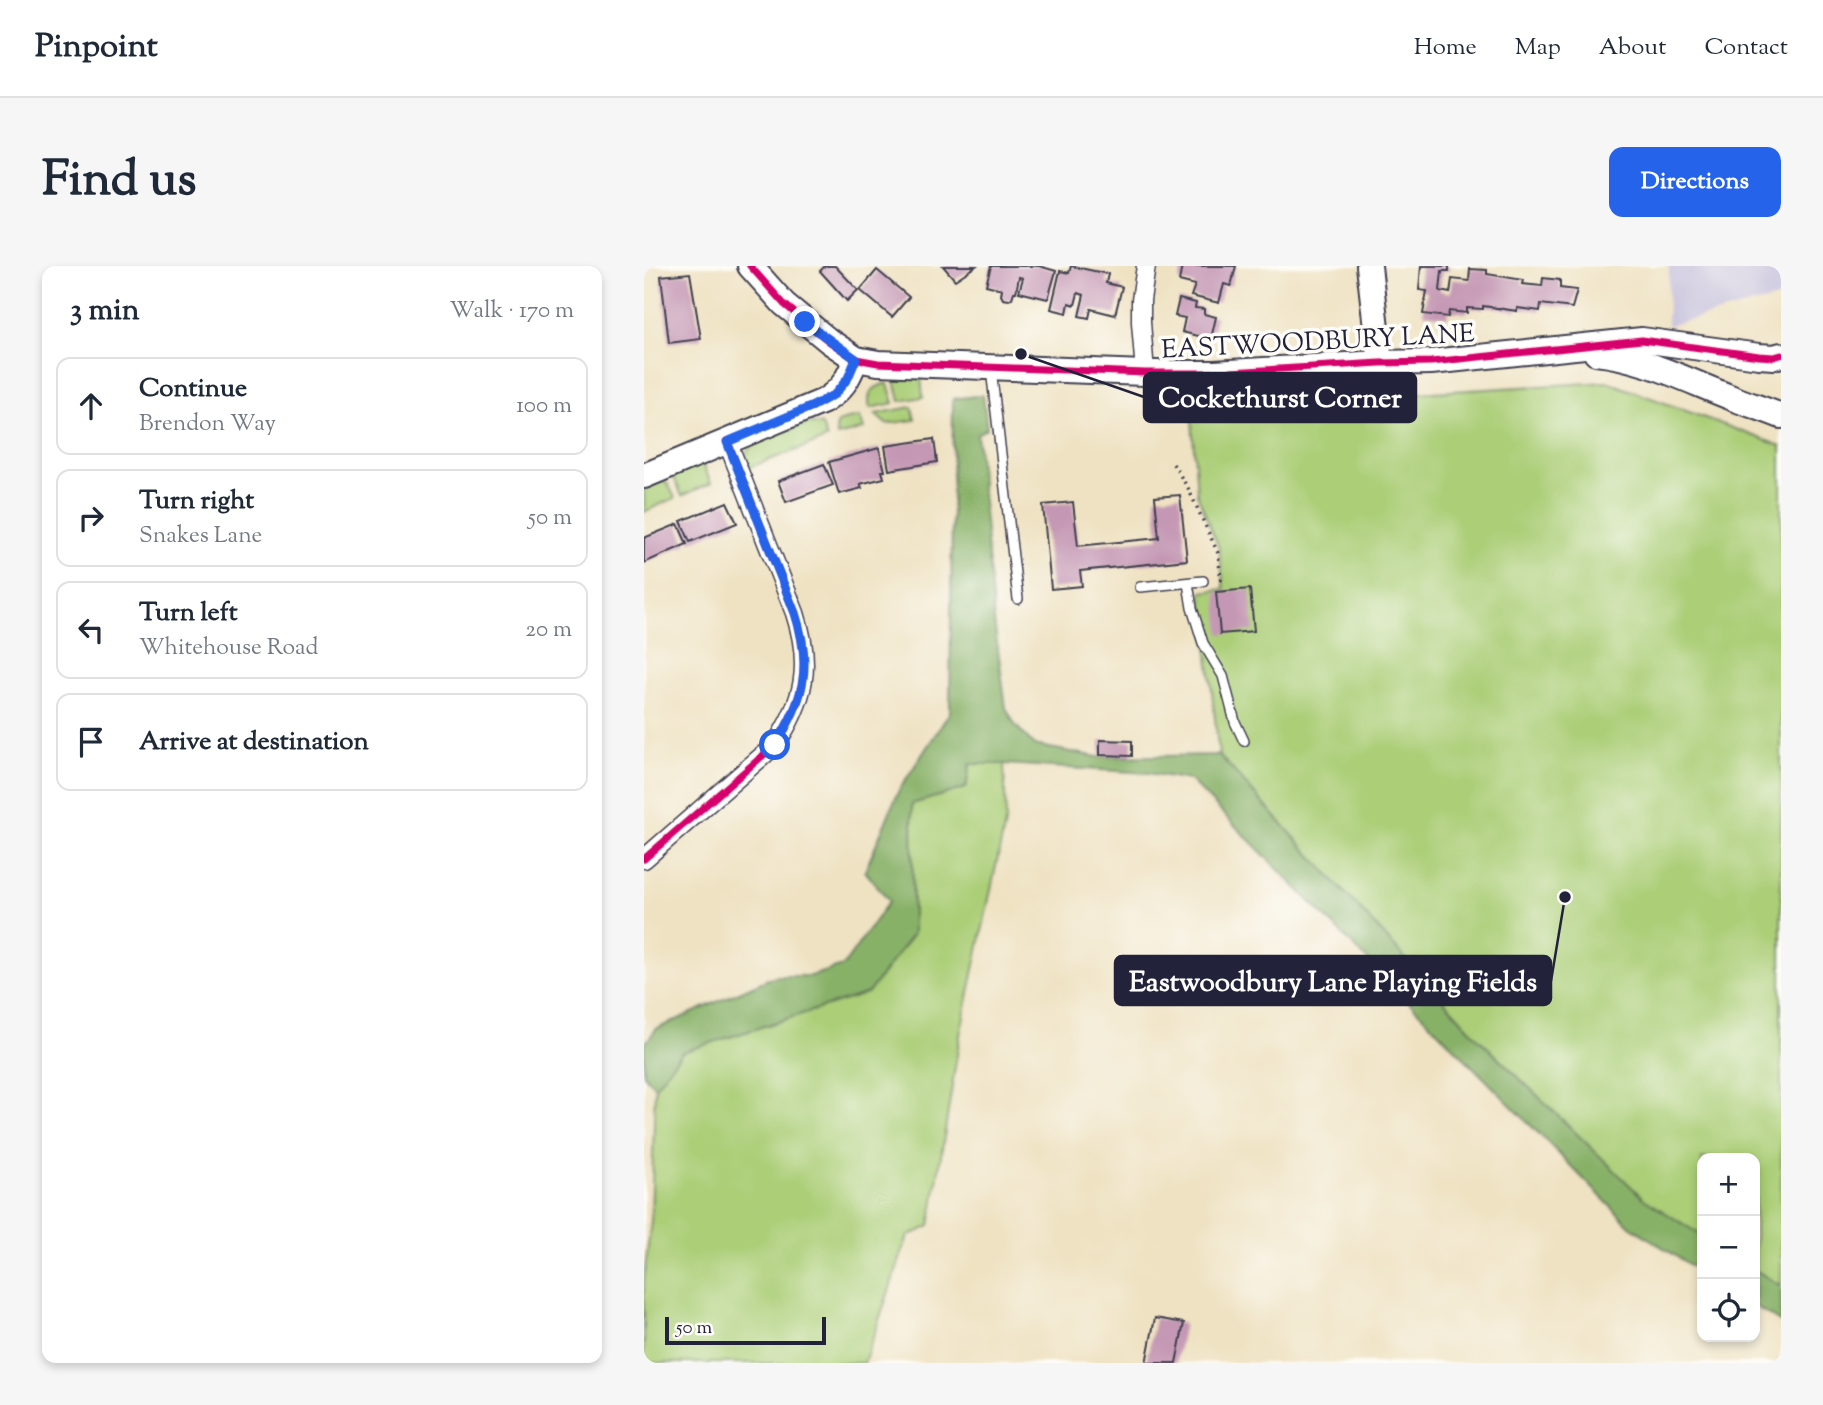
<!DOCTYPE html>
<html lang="en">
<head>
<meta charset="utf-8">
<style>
	body { margin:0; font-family:"Sorts Mill Goudy",serif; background:#f6f6f7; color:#1f2937 }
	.controls { position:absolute; right:21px; bottom:21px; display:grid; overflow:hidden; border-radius:14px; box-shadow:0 4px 10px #0003 }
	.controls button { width:63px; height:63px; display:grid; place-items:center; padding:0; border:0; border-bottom:2px solid #e0e1e3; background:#fff; color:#1f2937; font:35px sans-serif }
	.scale { position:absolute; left:21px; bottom:18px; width:161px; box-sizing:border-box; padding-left:7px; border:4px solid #22223b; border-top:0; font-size:19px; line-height:24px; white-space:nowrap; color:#22223b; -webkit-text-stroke:5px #fdfcf7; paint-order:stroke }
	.stop { position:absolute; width:21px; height:21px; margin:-16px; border:5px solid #2563eb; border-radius:50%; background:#fff }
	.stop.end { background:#2563eb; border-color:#fff; box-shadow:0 2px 7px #0008 }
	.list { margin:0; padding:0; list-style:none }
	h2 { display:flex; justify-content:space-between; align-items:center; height:91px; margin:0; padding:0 28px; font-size:30px }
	h2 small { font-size:23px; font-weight:400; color:#747a83 }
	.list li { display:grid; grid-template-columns:46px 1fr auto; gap:21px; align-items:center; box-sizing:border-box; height:98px; margin:0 14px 14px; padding:0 14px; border:2px solid #e0e1e3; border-radius:14px }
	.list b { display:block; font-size:26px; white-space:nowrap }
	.list p { margin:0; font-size:23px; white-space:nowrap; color:#747a83 }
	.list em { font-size:23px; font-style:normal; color:#747a83 }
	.icon { flex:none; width:38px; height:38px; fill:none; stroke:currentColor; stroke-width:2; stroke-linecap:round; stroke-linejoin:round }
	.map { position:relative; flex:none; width:1137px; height:1097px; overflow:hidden; border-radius:14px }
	header { display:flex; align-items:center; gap:42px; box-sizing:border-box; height:98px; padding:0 35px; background:#fff; border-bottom:2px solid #e0e1e3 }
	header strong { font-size:33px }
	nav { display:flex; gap:38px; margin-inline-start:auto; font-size:24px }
	.intro { display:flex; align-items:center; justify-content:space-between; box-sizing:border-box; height:168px; padding:0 42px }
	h1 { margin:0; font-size:49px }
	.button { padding:18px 32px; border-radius:14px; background:#2563eb; color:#fff; font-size:24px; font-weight:700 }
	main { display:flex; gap:42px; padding:0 42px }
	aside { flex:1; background:#fff; border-radius:14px; box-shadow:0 4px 10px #0003 }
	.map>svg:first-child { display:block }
	.industrial { fill:#c5c0db }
	.green { fill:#abce77; stroke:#667859; stroke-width:2 }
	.forest { fill:#88b168; stroke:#556a52; stroke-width:2 }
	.building { fill:#c497b4 }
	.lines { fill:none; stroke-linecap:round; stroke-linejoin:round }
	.lane-casing { stroke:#413f4f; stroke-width:12 }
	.street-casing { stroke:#413f4f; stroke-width:21 }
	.secondary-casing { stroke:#413f4f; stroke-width:28 }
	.path { stroke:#413f4f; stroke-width:3.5; stroke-dasharray:2 5; stroke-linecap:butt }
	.lane { stroke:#fff; stroke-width:9 }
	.street { stroke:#fff; stroke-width:18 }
	.secondary { stroke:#fff; stroke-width:24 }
	.cycleway-casing { stroke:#fdfcf7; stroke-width:11 }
	.cycleway { stroke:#d6006c; stroke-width:7 }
	.route { stroke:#2563eb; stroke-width:9 }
	.labels { text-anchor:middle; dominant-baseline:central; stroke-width:7; stroke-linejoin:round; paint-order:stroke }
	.street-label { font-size:26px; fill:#22223b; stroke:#fdfcf7 }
	.leader { fill:none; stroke:#22223b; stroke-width:2.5 }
	.callout-dot { fill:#22223b; stroke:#fdfcf7; stroke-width:2.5 }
	.callout { fill:#22223b; stroke:#22223b; stroke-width:2.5 }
	.callout-label { font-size:28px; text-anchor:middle; font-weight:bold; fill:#fff }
</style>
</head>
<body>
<header>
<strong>Pinpoint</strong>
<nav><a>Home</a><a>Map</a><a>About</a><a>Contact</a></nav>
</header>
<div class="intro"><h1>Find us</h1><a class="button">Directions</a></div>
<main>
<aside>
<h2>3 min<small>Walk · 170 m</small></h2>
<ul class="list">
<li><svg class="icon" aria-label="ahead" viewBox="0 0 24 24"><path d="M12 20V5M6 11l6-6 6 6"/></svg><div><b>Continue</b><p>Brendon Way</p></div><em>100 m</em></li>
<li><svg class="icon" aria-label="right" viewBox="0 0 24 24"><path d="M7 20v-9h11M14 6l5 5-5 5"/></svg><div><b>Turn right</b><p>Snakes Lane</p></div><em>50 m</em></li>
<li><svg class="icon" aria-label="left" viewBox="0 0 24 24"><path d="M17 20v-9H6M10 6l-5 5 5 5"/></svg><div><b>Turn left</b><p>Whitehouse Road</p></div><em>20 m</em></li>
<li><svg class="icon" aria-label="arrive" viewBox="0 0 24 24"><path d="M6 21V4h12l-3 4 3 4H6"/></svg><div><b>Arrive at destination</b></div></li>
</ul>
</aside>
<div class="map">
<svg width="1137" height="1097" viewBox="0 0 1137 1097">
	<rect width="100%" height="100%" fill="#fdfcf7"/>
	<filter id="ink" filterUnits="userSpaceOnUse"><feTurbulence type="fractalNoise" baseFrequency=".0143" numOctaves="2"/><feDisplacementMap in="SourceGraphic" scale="14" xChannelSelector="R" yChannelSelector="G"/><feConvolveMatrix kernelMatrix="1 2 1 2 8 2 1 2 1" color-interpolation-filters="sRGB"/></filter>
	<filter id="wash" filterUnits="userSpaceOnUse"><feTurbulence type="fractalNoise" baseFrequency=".00686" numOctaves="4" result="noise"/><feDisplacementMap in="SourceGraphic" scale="28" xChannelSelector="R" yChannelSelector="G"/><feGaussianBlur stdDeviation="1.57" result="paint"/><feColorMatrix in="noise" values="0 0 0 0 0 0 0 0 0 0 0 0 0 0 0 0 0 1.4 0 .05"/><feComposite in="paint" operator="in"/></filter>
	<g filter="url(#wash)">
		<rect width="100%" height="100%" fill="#efe2c2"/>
		<!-- industrial -->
		<path class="industrial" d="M1025 0H1137V31L1023 60Z"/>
		<!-- green -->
		<g class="green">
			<path d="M277 111 279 131 256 135 251 115Z"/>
			<path d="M964 116 1137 180V1020L1111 1004V892H1058V970L1000 934 834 772 575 489 557 326 580 323 575 282 553 228 547 140Z"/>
			<path d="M243 117 244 118 250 137 226 142C222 127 229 121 243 117Z"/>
			<path d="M268 141 271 154 242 158 231 148Z"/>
			<path d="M216 151 220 163 193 170C188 152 203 154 216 151Z"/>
			<path d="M164 157 178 159 183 173 103 202 101 198 102 187 110 177Z"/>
			<path d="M58 197 67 217 38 230 30 212V208Z"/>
			<path d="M18 214 24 218 31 232 0 246V223Z"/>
			<path d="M326 498H360L362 553 316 769 286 960 264 970 220 1097H0V1012L7 955 11 821 38 786 224 727 269 668 268 537 322 522Z"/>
		</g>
		<!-- forest -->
		<g class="forest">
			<path d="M339 129 343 162 333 168 350 355 362 442 371 459 390 479 454 491 575 489 834 772 1000 933 1058 970V1007L986 960 546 514 504 507 360 498H326L322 522 268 538 269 668 224 727 38 786 11 821 0 809V779L12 763 131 710H167L199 700 245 635 221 605 255 524 306 446 309 133Z"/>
			<path d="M1111 1004 1137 1020V1057L1111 1040Z"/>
		</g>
		<g id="blocks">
			<!-- building -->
			<g class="building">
				<path d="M181 0H191L214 24 203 35 176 5Z"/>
				<path d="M299 0H332L311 14Z"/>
				<path d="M347 0H395L412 5 404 33 375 26 379 12 375 11 372 26H370L368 32 365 34 359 33 357 29 358 23 342 19Z"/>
				<path d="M427 0 464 8 462 17 478 21 471 49 447 43 445 52 435 50 440 29 434 27 431 39 425 37 423 47 407 43 416 5 425 7Z"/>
				<path d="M538 0H592L587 20 580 18 575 37 547 30 551 19 535 15Z"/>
				<path d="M777 0H805V5H798L796 25 806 27 808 13 825 15 826 3 843 4V8L879 14 878 18 898 20 899 12 916 14V22L933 24 928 42 897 38 896 45 873 42V45L839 40V43L823 42V47L805 45 804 51 779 48 783 25 775 24Z"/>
				<path d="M233 4 265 31 248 51 216 24Z"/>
				<path d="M46 7 57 73 25 77 17 10Z"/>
				<path d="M535 33 552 37 551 42 560 43V48L572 51 567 73 538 66 541 52 531 50Z"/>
				<path d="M290 173 293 196 245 204 241 180Z"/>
				<path d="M235 182 241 205H238L240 212 216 218 218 222 195 228 185 196Z"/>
				<path d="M180 198 189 219 142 236 134 215Z"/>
				<path d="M536 229 543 294 436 305 438 320 407 323 399 239 429 236 434 280 515 272 511 231Z"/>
				<path d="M83 236 93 257 46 276 37 255Z"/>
				<path d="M34 258 43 278 0 297V272Z"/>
				<path d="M606 323 610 365 576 368 572 326Z"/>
				<path d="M456 474 488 475V490L456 489Z"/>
				<path d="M511 1052 540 1057 532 1097H502Z"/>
			</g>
		</g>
	</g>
	<g filter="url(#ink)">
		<use href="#blocks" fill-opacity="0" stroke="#413f4f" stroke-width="2"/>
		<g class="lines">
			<defs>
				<g id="lane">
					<path d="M347 103 374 333"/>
					<path d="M544 317 548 342 559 377 579 410 591 456 600 475"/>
					<path d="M496 321 559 315"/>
				</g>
				<g id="street">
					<path d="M501 107 497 56V34L502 0"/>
					<path d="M0 593 131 479C161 434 168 399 151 347L83 175"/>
				</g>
				<g id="secondary">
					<path d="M106 0 140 38 185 75 212 93 234 97 501 107H570L736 97 787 96 998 74 1115 90 1130 91 1137 89"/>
					<path d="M725 0 736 97"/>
					<path d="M952 87C1000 92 1042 114 1086 131 1103 138 1120 143 1137 150"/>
					<path d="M0 210 180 135C199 123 204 113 212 93"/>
				</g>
			</defs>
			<!-- lane casing -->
			<use href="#lane" class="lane-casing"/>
			<!-- street casing -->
			<use href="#street" class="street-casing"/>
			<!-- secondary casing -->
			<use href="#secondary" class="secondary-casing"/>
			<!-- path -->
			<path class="path" d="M529 198 544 222 574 287 577 314H573"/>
			<!-- lane -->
			<use href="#lane" class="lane"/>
			<!-- street -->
			<use href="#street" class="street"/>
			<!-- secondary -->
			<use href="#secondary" class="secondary"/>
			<defs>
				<g id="cycleway">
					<path d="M106 0 140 38 185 75 212 93 234 97 501 107H570L736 97 787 96 998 74 1115 90 1130 91 1137 89"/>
					<path d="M0 593 131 479C161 434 168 399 151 347L83 175"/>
				</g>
			</defs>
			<!-- cycleway casing -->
			<use href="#cycleway" class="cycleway-casing"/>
			<!-- cycleway -->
			<use href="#cycleway" class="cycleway"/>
		</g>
	</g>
	<g class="lines" filter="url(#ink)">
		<!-- route -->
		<path class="route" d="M131 479C161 434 168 399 151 347L83 176 169 140 191 128 204 112 212 93 161 56"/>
	</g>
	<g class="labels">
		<!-- street labels -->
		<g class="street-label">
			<text transform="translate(674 77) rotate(-3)">EASTWOODBURY LANE</text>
		</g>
	</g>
	<!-- callouts -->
	<path class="leader" d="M377 88L500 131M921 631L907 715"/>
	<g class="callout-dot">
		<circle cx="377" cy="88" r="7"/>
		<circle cx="921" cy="631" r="7"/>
	</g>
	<g class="callout">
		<rect x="500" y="107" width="272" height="49" rx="7"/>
		<rect x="471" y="690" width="436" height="49" rx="7"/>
	</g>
	<g class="callout-label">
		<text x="636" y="141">Cockethurst Corner</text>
		<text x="689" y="725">Eastwoodbury Lane Playing Fields</text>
	</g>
</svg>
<div class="controls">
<button>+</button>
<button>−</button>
<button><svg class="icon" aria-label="locate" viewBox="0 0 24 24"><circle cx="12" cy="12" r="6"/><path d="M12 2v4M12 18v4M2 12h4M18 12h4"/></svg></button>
</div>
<div class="scale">50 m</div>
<div class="stop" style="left:131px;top:479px"></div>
<div class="stop end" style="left:161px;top:56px"></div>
</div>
</main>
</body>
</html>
